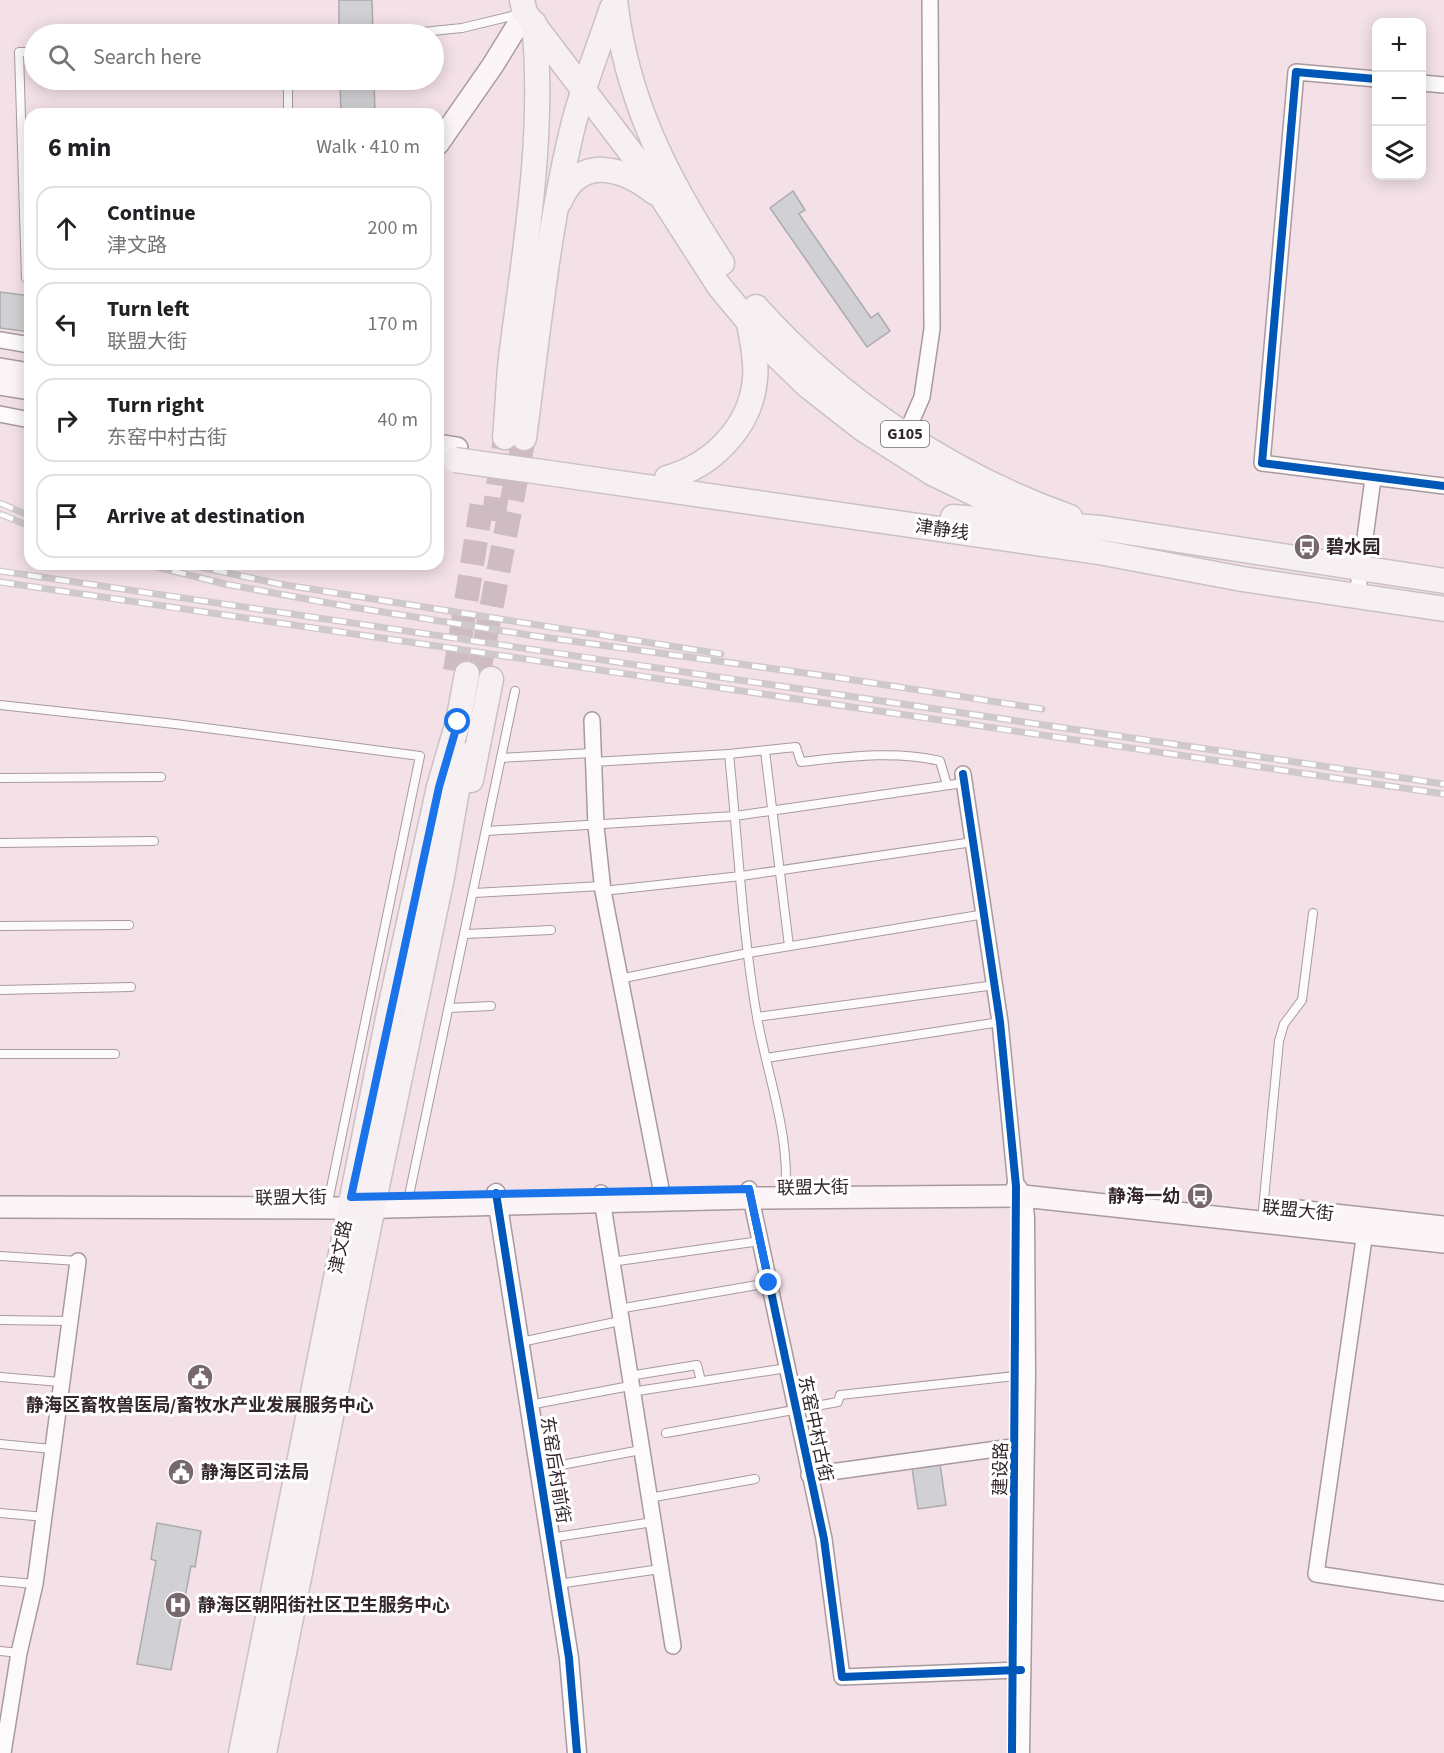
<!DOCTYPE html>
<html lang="en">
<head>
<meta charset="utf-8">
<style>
	body { margin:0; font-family:"Source Sans 3","Noto Sans SC",sans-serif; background:#f6f6f6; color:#202124 }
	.controls { position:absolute; right:18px; top:18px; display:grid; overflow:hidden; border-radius:12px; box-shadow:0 3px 15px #0003 }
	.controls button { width:54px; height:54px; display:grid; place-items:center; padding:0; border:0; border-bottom:2px solid #e0e0e0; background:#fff; color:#202124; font:30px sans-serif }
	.stop { position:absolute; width:18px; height:18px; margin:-14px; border:4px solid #1a73e8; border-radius:50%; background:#fff }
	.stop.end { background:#1a73e8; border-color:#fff; box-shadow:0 2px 6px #0008 }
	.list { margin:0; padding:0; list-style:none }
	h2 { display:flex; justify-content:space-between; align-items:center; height:78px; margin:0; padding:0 24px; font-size:26px }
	h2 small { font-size:20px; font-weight:400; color:#757577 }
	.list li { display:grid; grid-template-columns:39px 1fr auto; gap:18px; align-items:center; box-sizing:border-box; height:84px; margin:0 12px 12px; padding:0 12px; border:2px solid #e0e0e0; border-radius:18px }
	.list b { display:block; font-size:22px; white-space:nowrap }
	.list p { margin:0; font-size:20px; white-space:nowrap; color:#757577 }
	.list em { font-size:20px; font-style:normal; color:#757577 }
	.icon { flex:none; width:33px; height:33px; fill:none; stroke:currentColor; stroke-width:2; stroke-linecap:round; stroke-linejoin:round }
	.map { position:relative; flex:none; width:1444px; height:1753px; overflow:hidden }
	.search { position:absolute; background:#fff; box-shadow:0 3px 15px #0003; left:24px; top:24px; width:420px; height:66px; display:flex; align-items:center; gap:15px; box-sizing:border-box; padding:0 21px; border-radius:33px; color:#757577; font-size:22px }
	.panel { position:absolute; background:#fff; box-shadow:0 3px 15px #0003; left:24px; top:108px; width:420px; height:462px; border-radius:18px }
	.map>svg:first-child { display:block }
	.building { fill:#d1d0d4; stroke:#ababae; stroke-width:1.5 }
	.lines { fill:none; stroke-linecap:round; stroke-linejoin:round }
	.primary-tunnel { stroke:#cebcc2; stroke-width:24; stroke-dasharray:24 12; stroke-linecap:butt }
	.service-casing { stroke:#a89a9f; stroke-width:10 }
	.minor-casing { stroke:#a89a9f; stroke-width:18 }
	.tertiary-casing { stroke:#a89a9f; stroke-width:21 }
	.secondary-casing { stroke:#a89a9f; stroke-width:24 }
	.primary-casing { stroke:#cac1c5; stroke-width:27 }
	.service { stroke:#fdfafc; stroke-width:8 }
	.minor { stroke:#fdfafc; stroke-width:15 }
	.tertiary { stroke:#fdfafc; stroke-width:18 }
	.secondary { stroke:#fbf5f7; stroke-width:21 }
	.primary { stroke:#f7f0f3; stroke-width:24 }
	.rail-casing { stroke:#cfc9cb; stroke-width:7 }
	.rail { stroke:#fff; stroke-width:4.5; stroke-dasharray:14; stroke-linecap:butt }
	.primary-bridge-casing { stroke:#cac1c5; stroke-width:27; stroke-linecap:butt }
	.primary-bridge { stroke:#f7f0f3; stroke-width:24 }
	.cycleway-casing { stroke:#fff; stroke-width:11 }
	.cycleway { stroke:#0057b8; stroke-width:8 }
	.route { stroke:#1a73e8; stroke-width:8 }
	.labels { text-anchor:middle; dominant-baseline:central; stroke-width:6; stroke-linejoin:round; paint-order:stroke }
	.shield { fill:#fff; stroke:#71686b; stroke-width:1.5 }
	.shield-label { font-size:16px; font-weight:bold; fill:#34272c }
	.street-label { font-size:18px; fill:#34272c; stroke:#fff }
	.poi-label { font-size:18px; font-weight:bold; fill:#34272c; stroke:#fff; text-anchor:start }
</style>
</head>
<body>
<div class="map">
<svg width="1444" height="1753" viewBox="0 0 1444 1753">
	<rect width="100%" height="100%" fill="#f4e1e8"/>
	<!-- building -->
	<g class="building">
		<path d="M339 0H372L373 34H339Z"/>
		<path d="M340 80H374L375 114H341Z"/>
		<path d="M793 191 805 210 799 214 871 318 878 313 890 331 867 347 770 208Z"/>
		<path d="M0 292 30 296V332L0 328Z"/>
		<path d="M940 1464 946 1505 918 1509 912 1468Z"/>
		<path d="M157 1523 201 1531 195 1567 191 1566 171 1670 137 1664 156 1561 151 1559Z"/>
	</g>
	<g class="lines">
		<!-- primary-tunnel -->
		<g class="primary-tunnel">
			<path d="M493 521 505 437"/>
			<path d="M455 671 483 496"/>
			<path d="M478 677 524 438"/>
		</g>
		<defs>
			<g id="service">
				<path d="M403 34 462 28 520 14"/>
				<path d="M288 80V114"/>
				<path d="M30 278H26L19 52H34"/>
				<path d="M0 705 175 724 420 756 327 1207"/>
				<path d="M765 751 789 946"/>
				<path d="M729 754C738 841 742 931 757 1017 767 1075 791 1136 785 1196"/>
				<path d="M501 758 592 753"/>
				<path d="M593 762 729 754 796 747 801 762C846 757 895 750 940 761L947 785"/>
				<path d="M0 778 161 777"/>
				<path d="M487 831 735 816 963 783"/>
				<path d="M0 843 154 841"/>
				<path d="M603 891 741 876 973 842"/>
				<path d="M474 893 602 886"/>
				<path d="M0 926 129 925"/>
				<path d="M466 934 551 930"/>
				<path d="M619 979 748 953 985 914"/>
				<path d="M0 990 131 987"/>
				<path d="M449 1008 491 1006"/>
				<path d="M757 1017 995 985"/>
				<path d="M0 1054H115"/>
				<path d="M766 1058 1000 1022"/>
				<path d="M407 1205 515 691"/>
				<path d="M1262 1220 1279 1041 1284 1024 1302 1000 1313 913"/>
				<path d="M0 1256 78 1261"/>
				<path d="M611 1262 760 1241"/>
				<path d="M618 1309 769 1283"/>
				<path d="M0 1320 69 1321"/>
				<path d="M521 1342 620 1321"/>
				<path d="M629 1376 697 1365 701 1381"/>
				<path d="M0 1377 60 1382"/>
				<path d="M631 1392 787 1368"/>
				<path d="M529 1405 630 1386"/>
				<path d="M666 1433 838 1402 840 1395 1024 1375"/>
				<path d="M0 1444 52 1449"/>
				<path d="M540 1469 641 1450"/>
				<path d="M649 1498 755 1479"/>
				<path d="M0 1513 45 1517"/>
				<path d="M550 1538 653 1522"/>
				<path d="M0 1581 35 1584"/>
				<path d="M558 1584 660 1569"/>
				<path d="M0 1651 19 1653"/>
			</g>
			<g id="minor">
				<path d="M1376 79 1296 72 1262 463 1444 486"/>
				<path d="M1422 83 1444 85"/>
				<path d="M0 340 30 345"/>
				<path d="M0 414 30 420"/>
				<path d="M902 443 922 397 932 329 930 0"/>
				<path d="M1357 596 1373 479"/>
				<path d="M592 720 596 826 603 891 663 1199"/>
				<path d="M963 774 1000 1022 1016 1186"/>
				<path d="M749 1189 824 1539 842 1677 1021 1670"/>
				<path d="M601 1193 673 1646"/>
				<path d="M1366 1225 1316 1574 1444 1593"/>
				<path d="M809 1475 1025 1445"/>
				<path d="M3 1753 19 1653 35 1584 78 1261"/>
			</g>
			<g id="tertiary">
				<path d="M1016 1186 1023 1196 1025 1218 1026 1375 1020 1753"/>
				<path d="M496 1193 569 1658 577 1753"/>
			</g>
			<g id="secondary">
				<path d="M438 144 493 65 525 13"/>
				<path d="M0 369 30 374"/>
				<path d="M0 384 30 389"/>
				<path d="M438 445 457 448"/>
				<path d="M0 1207 348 1208 751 1198 1023 1196 1444 1242"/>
				<path d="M1289 1210 1444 1227"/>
			</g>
			<g id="primary">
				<path d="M522 0 525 13 645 171 719 286 778 357 808 386 863 429 934 474 1021 516"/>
				<path d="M615 0C626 99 667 180 722 263"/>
				<path d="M560 201C579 155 622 167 654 192"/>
				<path d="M756 307C840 401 951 475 1070 517"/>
				<path d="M505 437C508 408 508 379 512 350 526 243 545 132 534 23"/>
				<path d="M524 438C538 333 548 228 573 126 583 86 599 47 612 8"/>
				<path d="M549 473 1099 552 1242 579 1444 609"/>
				<path d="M667 478C712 466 751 427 755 379 757 360 752 341 749 323"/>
				<path d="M953 517 1101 528 1444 581"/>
				<path d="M471 780 491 679"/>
				<path d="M241 1753 389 1013 439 787 458 722 467 674"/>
				<path d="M264 1753 375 1196 442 877 463 755"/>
			</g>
		</defs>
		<!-- service casing -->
		<use href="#service" class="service-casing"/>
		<!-- minor casing -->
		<use href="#minor" class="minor-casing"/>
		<!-- tertiary casing -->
		<use href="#tertiary" class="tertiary-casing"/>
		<!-- secondary casing -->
		<use href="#secondary" class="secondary-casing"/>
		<!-- primary casing -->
		<use href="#primary" class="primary-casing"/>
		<!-- service -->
		<use href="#service" class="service"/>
		<!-- minor -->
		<use href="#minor" class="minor"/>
		<!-- tertiary -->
		<use href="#tertiary" class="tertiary"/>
		<!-- secondary -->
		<use href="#secondary" class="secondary"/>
		<!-- primary -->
		<use href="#primary" class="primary"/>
		<defs>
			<g id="rail">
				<path d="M0 503 30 516"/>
				<path d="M0 514 30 526"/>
				<path d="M145 564 225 584 345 606 535 636 834 677 1042 709"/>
				<path d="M186 564 279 584 721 654"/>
				<path d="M0 571 1444 784"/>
				<path d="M0 582 1444 794"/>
			</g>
		</defs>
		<!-- rail casing -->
		<use href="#rail" class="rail-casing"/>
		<!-- rail -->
		<use href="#rail" class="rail"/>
		<defs>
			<path id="primary-bridge" d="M455 460 549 473"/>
		</defs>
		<!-- primary-bridge casing -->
		<use href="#primary-bridge" class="primary-bridge-casing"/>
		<!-- primary-bridge -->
		<use href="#primary-bridge" class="primary-bridge"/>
		<defs>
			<g id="cycleway">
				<path d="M1376 79 1296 72 1262 463 1444 486"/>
				<path d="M963 774 1000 1022 1016 1186 1012 1753"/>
				<path d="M749 1189 824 1539 842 1677 1021 1670"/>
				<path d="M496 1193 569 1658 577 1753"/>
			</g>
		</defs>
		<!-- cycleway casing -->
		<use href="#cycleway" class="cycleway-casing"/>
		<!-- cycleway -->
		<use href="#cycleway" class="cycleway"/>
	</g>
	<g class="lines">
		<!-- route -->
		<path class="route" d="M458 722 439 787 351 1197 749 1189 769 1283"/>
	</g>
	<!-- icons -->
	<defs>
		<symbol id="bus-disc" viewBox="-11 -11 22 22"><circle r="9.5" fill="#77686e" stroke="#fff"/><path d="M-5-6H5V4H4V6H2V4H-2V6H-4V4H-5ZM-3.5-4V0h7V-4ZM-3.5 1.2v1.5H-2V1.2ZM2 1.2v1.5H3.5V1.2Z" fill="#fff"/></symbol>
		<symbol id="civic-disc" viewBox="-11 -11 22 22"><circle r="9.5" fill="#77686e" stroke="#fff"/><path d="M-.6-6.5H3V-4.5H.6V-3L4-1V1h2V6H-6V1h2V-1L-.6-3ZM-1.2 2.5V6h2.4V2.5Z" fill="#fff"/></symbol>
		<symbol id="hospital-disc" viewBox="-11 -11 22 22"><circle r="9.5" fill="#77686e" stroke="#fff"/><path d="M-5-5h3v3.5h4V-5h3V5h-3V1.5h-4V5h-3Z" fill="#fff"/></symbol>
	</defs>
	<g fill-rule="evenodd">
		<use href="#bus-disc" x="1292" y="532" width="30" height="30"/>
		<use href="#bus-disc" x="1185" y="1181" width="30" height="30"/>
		<use href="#civic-disc" x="185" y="1362" width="30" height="30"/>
		<use href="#civic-disc" x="166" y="1457" width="30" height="30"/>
		<use href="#hospital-disc" x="163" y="1590" width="30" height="30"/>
	</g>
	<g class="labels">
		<!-- shield labels -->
		<rect class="shield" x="881" y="421" width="48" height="26" rx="4.5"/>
		<g class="shield-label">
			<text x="905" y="434">G105</text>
		</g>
		<!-- street labels -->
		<g class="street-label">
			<text transform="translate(942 530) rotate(8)">津静线</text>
			<text transform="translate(813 1188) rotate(-1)">联盟大街</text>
			<text transform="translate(291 1198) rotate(-1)">联盟大街</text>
			<text transform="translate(1298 1211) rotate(6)">联盟大街</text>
			<text transform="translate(341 1247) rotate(-79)">津文路</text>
			<text transform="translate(815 1429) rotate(78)">东窑中村古街</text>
			<text transform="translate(1001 1469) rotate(-89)">建设路</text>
			<text transform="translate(555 1470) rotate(81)">东窑后村前街</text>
		</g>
		<!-- poi labels -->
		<g class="poi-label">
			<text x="1326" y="547">碧水园</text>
			<text x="1180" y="1196" text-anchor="end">静海一幼</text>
			<text x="200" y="1405" text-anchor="middle">静海区畜牧兽医局/畜牧水产业发展服务中心</text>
			<text x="201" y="1472">静海区司法局</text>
			<text x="198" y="1605">静海区朝阳街社区卫生服务中心</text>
		</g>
	</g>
</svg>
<div class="controls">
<button>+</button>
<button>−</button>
<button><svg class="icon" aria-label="layers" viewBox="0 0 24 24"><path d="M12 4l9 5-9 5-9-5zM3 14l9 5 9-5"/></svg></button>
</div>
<div class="stop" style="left:458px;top:722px"></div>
<div class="stop end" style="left:769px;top:1283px"></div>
<div class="search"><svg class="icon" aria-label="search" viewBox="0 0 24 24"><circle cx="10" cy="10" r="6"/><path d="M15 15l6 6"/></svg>Search here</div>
<section class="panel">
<h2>6 min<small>Walk · 410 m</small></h2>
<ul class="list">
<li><svg class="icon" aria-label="ahead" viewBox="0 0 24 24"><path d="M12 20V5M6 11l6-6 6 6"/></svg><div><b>Continue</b><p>津文路</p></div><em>200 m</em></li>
<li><svg class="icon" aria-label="left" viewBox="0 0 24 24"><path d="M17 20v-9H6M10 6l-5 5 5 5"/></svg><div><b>Turn left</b><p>联盟大街</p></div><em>170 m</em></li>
<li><svg class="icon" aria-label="right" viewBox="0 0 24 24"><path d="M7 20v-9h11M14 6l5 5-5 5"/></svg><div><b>Turn right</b><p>东窑中村古街</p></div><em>40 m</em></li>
<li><svg class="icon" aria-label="arrive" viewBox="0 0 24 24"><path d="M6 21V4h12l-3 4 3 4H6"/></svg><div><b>Arrive at destination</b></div></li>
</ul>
</section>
</div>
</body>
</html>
